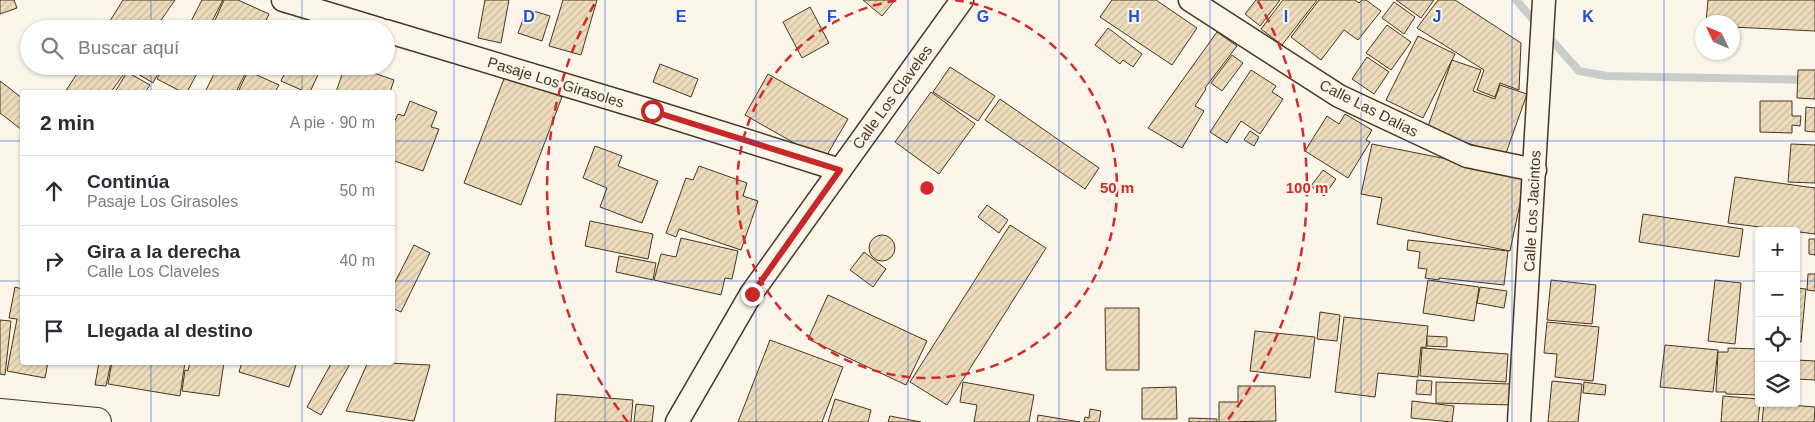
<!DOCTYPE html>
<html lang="es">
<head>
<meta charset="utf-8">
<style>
	body { margin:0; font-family:Arial,sans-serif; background:#f7f7f7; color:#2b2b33 }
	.controls { position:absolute; right:15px; bottom:15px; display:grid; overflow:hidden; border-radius:5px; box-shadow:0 1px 4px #0004 }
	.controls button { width:45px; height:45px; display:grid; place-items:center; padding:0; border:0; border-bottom:1px solid #e1e1e2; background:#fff; color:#2b2b33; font:25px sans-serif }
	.compass { position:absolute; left:1695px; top:15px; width:45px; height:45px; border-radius:50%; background:#fff; box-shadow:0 1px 4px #0004; rotate:314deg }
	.stop { position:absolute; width:15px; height:15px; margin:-11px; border:4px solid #c62828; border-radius:50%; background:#fff }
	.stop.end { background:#c62828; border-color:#fff; box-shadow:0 1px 5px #0008 }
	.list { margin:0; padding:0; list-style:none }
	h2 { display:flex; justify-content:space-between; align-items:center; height:65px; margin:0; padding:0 20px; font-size:21px }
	h2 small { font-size:16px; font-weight:400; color:#7c7c81 }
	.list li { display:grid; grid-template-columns:32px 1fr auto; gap:15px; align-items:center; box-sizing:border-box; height:70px; padding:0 20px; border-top:1px solid #e1e1e2 }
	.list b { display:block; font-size:19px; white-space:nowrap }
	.list p { margin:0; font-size:16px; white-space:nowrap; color:#7c7c81 }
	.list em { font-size:16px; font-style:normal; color:#7c7c81 }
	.icon { flex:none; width:28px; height:28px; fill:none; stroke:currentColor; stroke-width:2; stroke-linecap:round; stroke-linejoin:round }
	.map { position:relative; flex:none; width:1815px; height:422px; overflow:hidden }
	.search { position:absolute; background:#fff; box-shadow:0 1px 4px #0004; left:20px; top:20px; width:375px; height:55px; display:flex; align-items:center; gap:12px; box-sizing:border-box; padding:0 18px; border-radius:28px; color:#7c7c81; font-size:19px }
	.panel { position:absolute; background:#fff; box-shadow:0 1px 4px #0004; left:20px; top:90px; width:375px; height:275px; border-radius:5px }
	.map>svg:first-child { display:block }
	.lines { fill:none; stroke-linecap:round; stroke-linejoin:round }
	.stream { stroke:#c9cecd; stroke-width:8 }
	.building { fill:url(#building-hatch); stroke:#4a3520 }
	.street-casing { stroke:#4a3520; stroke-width:25 }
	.secondary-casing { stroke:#4a3520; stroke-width:30 }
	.street { stroke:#fbf6e9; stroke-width:22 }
	.secondary { stroke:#fbf6e9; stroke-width:28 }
	.route { stroke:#c62828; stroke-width:6 }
	.grid { fill:none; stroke:#1d4ed8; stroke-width:1; stroke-opacity:0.55 }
	.ring { fill:none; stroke:#d62828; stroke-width:2.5; stroke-dasharray:9 6 }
	.labels { text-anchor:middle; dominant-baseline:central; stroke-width:4; stroke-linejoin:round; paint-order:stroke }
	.street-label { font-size:15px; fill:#4a3520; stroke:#fbf6e9 }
	.grid-label { font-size:16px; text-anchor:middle; font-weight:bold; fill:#1d4ed8; stroke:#fbf6e9; stroke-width:4; stroke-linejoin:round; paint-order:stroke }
	.centre { fill:#d62828; stroke:#fbf6e9; stroke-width:2.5 }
	.ring-label { font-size:15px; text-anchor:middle; font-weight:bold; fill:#d62828; stroke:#fbf6e9; stroke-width:4; stroke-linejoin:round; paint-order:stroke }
</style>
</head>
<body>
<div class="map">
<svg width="1815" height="422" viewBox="0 0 1815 422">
	<defs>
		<pattern id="building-hatch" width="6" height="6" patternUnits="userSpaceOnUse" patternTransform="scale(1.25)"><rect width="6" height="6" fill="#ecdcbc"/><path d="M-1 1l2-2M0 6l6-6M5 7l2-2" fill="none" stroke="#ccbda1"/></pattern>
	</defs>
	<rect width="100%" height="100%" fill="#fbf6e9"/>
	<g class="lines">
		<!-- stream -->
		<g class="stream">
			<path d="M1516 0 1538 25"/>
			<path d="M1547 35 1579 71 1606 76 1815 80"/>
		</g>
	</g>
	<!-- building -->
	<g class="building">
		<path d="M0 0H14L17 8 0 14Z"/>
		<path d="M123 0H175L157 26 161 29H105Z"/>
		<path d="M202 0H223L208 29H187Z"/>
		<path d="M224 0H238L269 14 262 29H237L233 27 232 29H211Z"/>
		<path d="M485 0H509L501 43 478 38Z"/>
		<path d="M563 0H597L581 55 549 46Z"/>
		<path d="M863 0H895L882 16Z"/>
		<path d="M1112 0H1156L1197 28 1172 65 1100 17Z"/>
		<path d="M1256 0H1280L1260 26 1245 14Z"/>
		<path d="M1283 0H1317L1282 45 1261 29Z"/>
		<path d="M1319 0H1355L1359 3 1362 0H1366L1381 11 1358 40 1344 30 1321 60 1291 37Z"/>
		<path d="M1396 0H1434L1421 18Z"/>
		<path d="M1438 0H1455L1521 43 1519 90 1500 83 1495 97 1477 90 1484 70 1417 28Z"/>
		<path d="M1708 0H1815V31L1732 27V22H1706Z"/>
		<path d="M1394 2 1415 17 1404 34 1382 18Z"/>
		<path d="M810 7 829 43 802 58 783 22Z"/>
		<path d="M527 9 550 16 542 41 518 33Z"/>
		<path d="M1387 25 1411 42 1391 70 1366 53Z"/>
		<path d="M1108 28 1142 54 1133 67 1123 60 1120 64 1095 45Z"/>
		<path d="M1217 32 1237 46 1205 88 1206 89 1195 106 1204 111 1182 148 1148 128Z"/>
		<path d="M1418 36 1455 54 1423 118 1386 100Z"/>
		<path d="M1232 55 1243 63 1222 91 1211 83Z"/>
		<path d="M1367 57 1389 72 1374 94 1352 79Z"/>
		<path d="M1452 60 1481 70 1473 91 1495 99 1500 85 1527 94 1505 156 1427 129Z"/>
		<path d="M660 64 698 79 691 97 653 82Z"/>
		<path d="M82 66H162L153 83 128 68 111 92H65Z"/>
		<path d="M164 66H201L187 92H182L157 79Z"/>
		<path d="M218 66H249L236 92H205Z"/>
		<path d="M288 66H322L310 92H306L281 81Z"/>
		<path d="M345 66H354L394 80 390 92H336Z"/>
		<path d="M950 67 995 96 978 121 933 92Z"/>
		<path d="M1251 70 1276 86 1272 92 1283 99 1260 134 1241 121 1227 143 1210 132Z"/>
		<path d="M1798 70H1815V99L1797 98Z"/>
		<path d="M248 71 279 85 275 92H238Z"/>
		<path d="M127 72 150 85 145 92H115Z"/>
		<path d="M768 74 848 119 824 160 745 115Z"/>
		<path d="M505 76 562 97 521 205 464 183Z"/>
		<path d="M0 81 22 98V130L0 113Z"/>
		<path d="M931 92 975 124 939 174 895 142Z"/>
		<path d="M1000 99 1099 168 1085 189 985 120Z"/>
		<path d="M410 101 437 112 431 127 439 129 423 171 392 160V127L398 114 404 116Z"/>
		<path d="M1760 101H1792V116H1801L1800 126 1792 125V133L1760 132Z"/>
		<path d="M1806 107 1815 108V132L1805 131Z"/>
		<path d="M1345 114 1372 130 1366 140 1370 142 1348 178 1305 151 1327 116 1339 124Z"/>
		<path d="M1250 131 1259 137 1254 146 1244 140Z"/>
		<path d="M1372 144 1526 175 1510 251 1377 224 1382 198 1361 194Z"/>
		<path d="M1791 144 1815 145V183L1788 182Z"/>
		<path d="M595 146 622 156 618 166 658 181 642 223 600 207 607 188 583 178Z"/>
		<path d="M699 166 747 183 743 196 758 201 741 250 679 229 676 237 666 233 686 178 693 180Z"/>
		<path d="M1323 170 1336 179 1324 196 1311 186Z"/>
		<path d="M1735 177 1815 188V234L1728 223Z"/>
		<path d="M987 205 1008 220 999 233 978 217Z"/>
		<path d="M1643 214 1743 229 1739 257 1639 242Z"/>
		<path d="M590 221 653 234 648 259 585 246Z"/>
		<path d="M1010 225 1046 248 947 405 910 382Z"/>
		<circle cx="882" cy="248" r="13"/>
		<path d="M681 238 738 251 732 279 725 278 721 295 654 280 661 254 676 257Z"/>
		<path d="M1809 239H1815V255L1809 254Z"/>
		<path d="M1408 240 1508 251 1504 285 1439 278V280L1425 278 1427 269 1418 268 1420 252 1407 250Z"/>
		<path d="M414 245 430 253 401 312 392 308V288Z"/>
		<path d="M864 252 886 269 873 287 850 270Z"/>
		<path d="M619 256 656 263 653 280 616 272Z"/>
		<path d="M1808 274H1815V291L1807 290Z"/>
		<path d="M1428 280 1479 287 1474 321 1423 313Z"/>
		<path d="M1551 280 1596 285 1592 324 1547 320Z"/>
		<path d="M1715 280 1741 283 1735 344 1708 341Z"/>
		<path d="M15 287 22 289V362H48L45 378 7 371 17 319 9 318Z"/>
		<path d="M1480 287 1507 291 1504 308 1477 303Z"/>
		<path d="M1796 288 1806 289 1801 342 1796 341Z"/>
		<path d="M828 295 927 341 906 385 808 339Z"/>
		<path d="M1105 308H1139V370H1106Z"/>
		<path d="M1320 312 1340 315 1337 341 1317 339Z"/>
		<path d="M1344 317 1428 326 1426 348 1421 347 1418 377 1378 373 1375 397 1335 392Z"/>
		<path d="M0 320 11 321 5 375 0 374Z"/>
		<path d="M1547 322 1599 327 1593 381 1555 377 1557 354 1544 353Z"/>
		<path d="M1255 331 1315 337 1310 378 1250 371Z"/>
		<path d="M1427 336 1447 337V347L1427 346Z"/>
		<path d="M770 340 843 367 822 422H738Z"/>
		<path d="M1665 345 1718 350 1713 392 1660 387Z"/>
		<path d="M1422 348 1508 354 1506 382 1420 376Z"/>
		<path d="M1728 348 1759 349V395L1726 394V392H1716L1718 352H1728Z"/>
		<path d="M1796 360 1815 361V380L1796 379Z"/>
		<path d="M99 362H111L106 386 95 385Z"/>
		<path d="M112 362H185L180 396 108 384Z"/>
		<path d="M190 362H224L219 396 182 391 185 370 188 371Z"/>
		<path d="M242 362H297L289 387 239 372Z"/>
		<path d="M332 362H351L321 415 307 407Z"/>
		<path d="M368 362 430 365 414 421 346 411Z"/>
		<path d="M1417 380 1432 381 1431 395 1416 394Z"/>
		<path d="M1552 381 1582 384 1578 422H1548Z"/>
		<path d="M963 382 1034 395 1029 422H974L977 405 960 402Z"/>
		<path d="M1436 382 1513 384V405L1436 403Z"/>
		<path d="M1584 382 1606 385 1605 395 1583 393Z"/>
		<path d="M1238 386H1275L1276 421 1219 422V402H1238Z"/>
		<path d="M1176 387 1177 419H1142V388Z"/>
		<path d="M557 394 633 400 631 422H555Z"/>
		<path d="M1723 396 1759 399V403H1760L1758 422H1721Z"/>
		<path d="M835 399 871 410 868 422H828Z"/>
		<path d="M1412 401 1454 406 1452 422 1411 418Z"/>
		<path d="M1764 403 1815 407 1814 422H1762Z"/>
		<path d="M636 404 654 406 652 422H634Z"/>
		<path d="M1090 409 1101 411 1099 422H1084L1085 417 1089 418Z"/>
		<path d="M1038 415 1080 422H1037Z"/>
		<path d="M890 416 921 422H888Z"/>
		<path d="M1189 418 1217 419V422H1189Z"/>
	</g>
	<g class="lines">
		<defs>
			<g id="street">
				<path d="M283 0 379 29"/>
				<path d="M1190 0 1339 96 1467 156 1535 170"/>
				<path d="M386 31 652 111 840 170"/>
				<path d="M677 422 751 294 962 0"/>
				<path d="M1519 422 1544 0"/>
			</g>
			<path id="secondary" d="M0 413 97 422"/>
		</defs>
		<!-- street casing -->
		<use href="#street" class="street-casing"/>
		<!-- secondary casing -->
		<use href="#secondary" class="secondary-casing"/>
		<!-- street -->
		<use href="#street" class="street"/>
		<!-- secondary -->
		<use href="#secondary" class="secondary"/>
	</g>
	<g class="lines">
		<!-- route -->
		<path class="route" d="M652 111 840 170 752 294"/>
	</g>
	<!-- grid -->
	<path class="grid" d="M151 0V29M302 0V29M454 0V422M605 0V422M756 0V422M908 0V422M1059 0V422M1210 0V422M1361 0V422M1512 0V422M1664 0V422M151 66V92M302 66V92M0 141H22M392 141H1815M0 281H22M392 281H1759M1796 281H1815M151 362V422M302 362V422"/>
	<!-- distance rings -->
	<g class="ring">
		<path d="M955 0A190 190 0 1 1 899 0"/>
		<path d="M628 422A380 380 0 0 1 596 1M1258 1A380 380 0 0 1 1226 422"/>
	</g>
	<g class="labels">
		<!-- street labels -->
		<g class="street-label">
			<text transform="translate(556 82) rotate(17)">Pasaje Los Girasoles</text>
			<text transform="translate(892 97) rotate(-54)">Calle Los Claveles</text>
			<text transform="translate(1369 108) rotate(27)">Calle Las Dalias</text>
			<text transform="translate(1532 211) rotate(-87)">Calle Los Jacintos</text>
		</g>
	</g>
	<g class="grid-label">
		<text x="529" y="22">D</text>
		<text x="681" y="22">E</text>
		<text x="832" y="22">F</text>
		<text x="983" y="22">G</text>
		<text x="1134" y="22">H</text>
		<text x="1286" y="22">I</text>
		<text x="1437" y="22">J</text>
		<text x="1588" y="22">K</text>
	</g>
	<circle cx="927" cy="188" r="8" class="centre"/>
	<g class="ring-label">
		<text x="1117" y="193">50 m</text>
		<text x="1307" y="193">100 m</text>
	</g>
</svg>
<div class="controls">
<button>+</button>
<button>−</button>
<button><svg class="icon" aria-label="locate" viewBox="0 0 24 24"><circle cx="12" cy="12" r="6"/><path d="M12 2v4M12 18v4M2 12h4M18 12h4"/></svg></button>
<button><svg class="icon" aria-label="layers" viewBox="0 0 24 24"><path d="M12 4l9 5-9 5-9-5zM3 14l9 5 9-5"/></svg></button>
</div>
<svg class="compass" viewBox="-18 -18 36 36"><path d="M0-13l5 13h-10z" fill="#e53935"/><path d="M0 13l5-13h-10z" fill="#7c7c81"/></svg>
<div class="stop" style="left:652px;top:111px"></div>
<div class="stop end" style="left:752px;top:294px"></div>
<div class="search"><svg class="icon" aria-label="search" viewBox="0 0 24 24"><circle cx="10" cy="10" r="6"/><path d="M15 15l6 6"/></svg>Buscar aquí</div>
<section class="panel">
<h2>2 min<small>A pie · 90 m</small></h2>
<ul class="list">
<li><svg class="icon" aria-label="ahead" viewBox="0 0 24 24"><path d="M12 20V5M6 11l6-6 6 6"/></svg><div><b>Continúa</b><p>Pasaje Los Girasoles</p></div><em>50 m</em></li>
<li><svg class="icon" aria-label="right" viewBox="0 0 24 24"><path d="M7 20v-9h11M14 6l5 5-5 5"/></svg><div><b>Gira a la derecha</b><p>Calle Los Claveles</p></div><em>40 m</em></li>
<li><svg class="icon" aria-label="arrive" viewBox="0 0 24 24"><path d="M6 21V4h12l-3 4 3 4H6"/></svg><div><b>Llegada al destino</b></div></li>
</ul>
</section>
</div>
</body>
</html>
